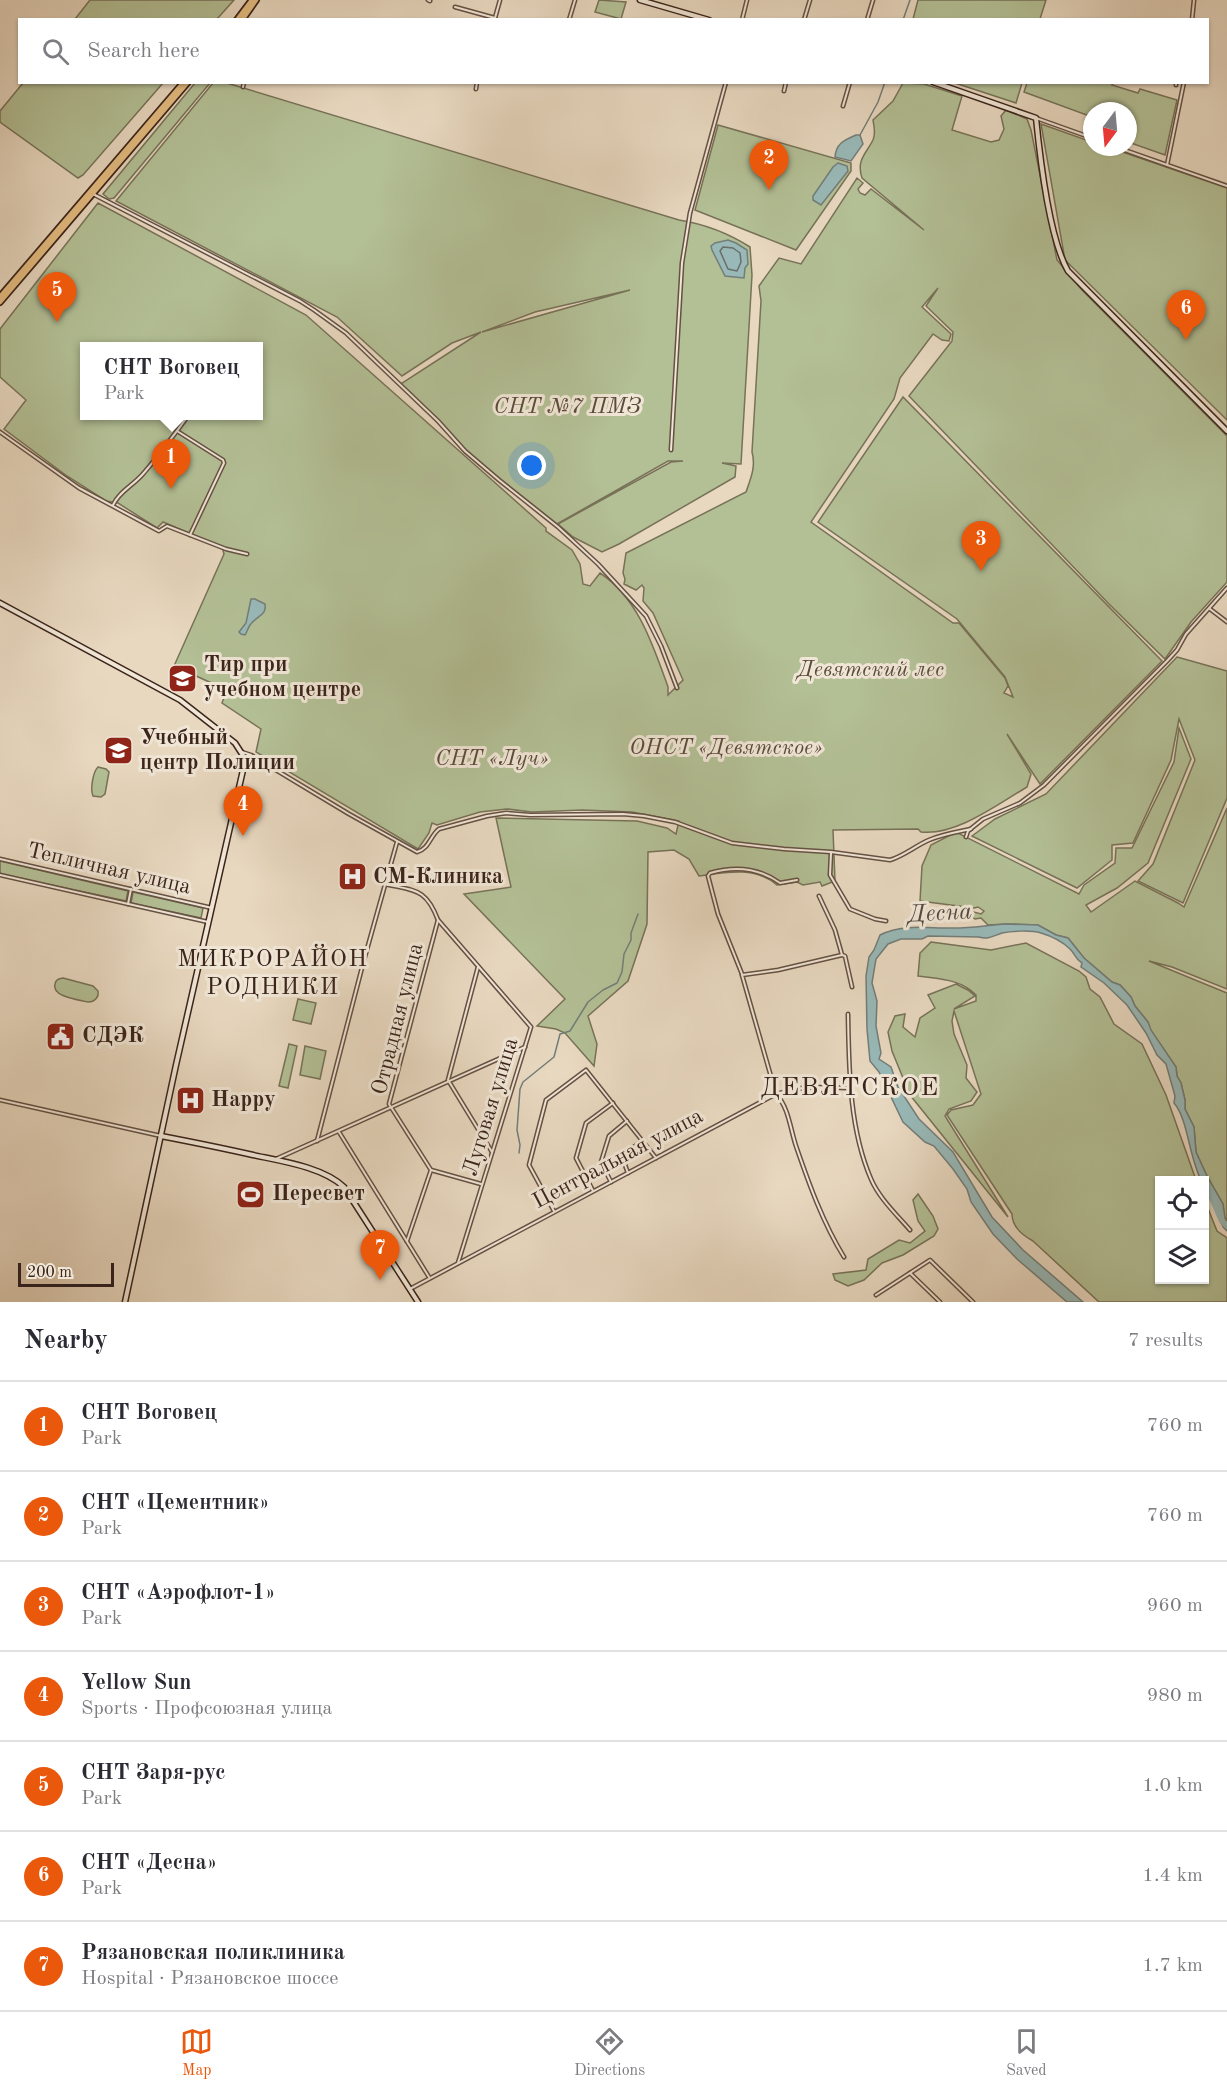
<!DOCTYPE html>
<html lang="en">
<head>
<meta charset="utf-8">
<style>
	body { margin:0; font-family:"Old Standard TT",serif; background:#f7f7f7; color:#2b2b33 }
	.controls { position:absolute; right:18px; bottom:18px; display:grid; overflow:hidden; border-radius:0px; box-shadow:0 2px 4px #0004 }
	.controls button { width:54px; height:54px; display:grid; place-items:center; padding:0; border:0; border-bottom:2px solid #e1e1e2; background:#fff; color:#2b2b33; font:30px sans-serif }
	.compass { position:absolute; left:1083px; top:102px; width:54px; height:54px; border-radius:50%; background:#fff; box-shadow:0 2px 4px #0004; rotate:196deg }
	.scale { position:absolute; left:18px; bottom:15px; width:96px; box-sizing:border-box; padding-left:6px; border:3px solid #3b241b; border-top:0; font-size:16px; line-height:21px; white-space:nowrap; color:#3b241b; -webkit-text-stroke:4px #f0e6d6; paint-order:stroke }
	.you { position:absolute; left:532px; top:466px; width:21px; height:21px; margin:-15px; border:4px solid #fff; border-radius:50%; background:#1a73e8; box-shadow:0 0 0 9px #1a73e833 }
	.badge { display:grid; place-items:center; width:39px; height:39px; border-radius:50%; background:#ea580c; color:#fff; font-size:20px; font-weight:700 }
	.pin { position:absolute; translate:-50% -50px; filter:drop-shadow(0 2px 3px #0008) }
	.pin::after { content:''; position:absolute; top:32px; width:21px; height:18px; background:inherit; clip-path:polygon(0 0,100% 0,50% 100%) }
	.popup { position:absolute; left:80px; top:342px; width:183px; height:78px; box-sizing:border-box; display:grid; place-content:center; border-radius:0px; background:#fff; filter:drop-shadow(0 2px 4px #0005); font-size:20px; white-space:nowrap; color:#7c7c81 }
	.popup b { font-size:22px; color:#2b2b33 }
	.popup::after { content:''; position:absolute; left:50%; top:100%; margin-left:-12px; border:12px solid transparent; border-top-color:#fff }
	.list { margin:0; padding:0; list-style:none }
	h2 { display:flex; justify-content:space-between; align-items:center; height:78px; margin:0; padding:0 24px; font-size:26px }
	h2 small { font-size:20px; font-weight:400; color:#7c7c81 }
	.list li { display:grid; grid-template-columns:39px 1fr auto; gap:18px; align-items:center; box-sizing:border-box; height:90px; padding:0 24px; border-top:2px solid #e1e1e2 }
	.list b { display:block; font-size:22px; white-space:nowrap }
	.list p { margin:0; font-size:20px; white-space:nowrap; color:#7c7c81 }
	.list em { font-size:20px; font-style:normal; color:#7c7c81 }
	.icon { flex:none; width:33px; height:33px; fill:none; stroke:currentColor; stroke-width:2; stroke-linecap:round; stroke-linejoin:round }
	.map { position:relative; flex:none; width:1227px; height:1302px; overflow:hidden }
	.search { position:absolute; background:#fff; box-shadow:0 2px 4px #0004; left:18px; right:18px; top:18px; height:66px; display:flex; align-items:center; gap:15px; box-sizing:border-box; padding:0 21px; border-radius:0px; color:#7c7c81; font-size:22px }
	.sheet { height:708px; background:#fff }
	nav { display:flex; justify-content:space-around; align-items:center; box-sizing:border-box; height:84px; border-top:2px solid #e1e1e2; background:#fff; font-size:16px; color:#7c7c81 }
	nav a { display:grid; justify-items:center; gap:3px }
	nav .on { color:#ea580c }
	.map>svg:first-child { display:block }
	.green { fill:#b3bf95; stroke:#777258; stroke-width:1.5; fill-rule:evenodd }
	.water { fill:#98b9b8; stroke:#737d79; stroke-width:1.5 }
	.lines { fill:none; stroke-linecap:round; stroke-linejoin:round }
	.shore { stroke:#6a6e6a; stroke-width:1.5 }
	.stream { stroke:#737d79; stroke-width:1.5 }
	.river { stroke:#98b9b8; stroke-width:6 }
	.street-casing { stroke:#665144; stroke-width:5 }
	.secondary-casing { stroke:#3b241b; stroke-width:7 }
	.primary-casing { stroke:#3b241b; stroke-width:8 }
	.street { stroke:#f0e6d6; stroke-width:2 }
	.secondary { stroke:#f0e6d6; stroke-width:4 }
	.primary { stroke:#e4bc80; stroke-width:4.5 }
	.labels { text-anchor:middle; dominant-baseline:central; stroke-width:6; stroke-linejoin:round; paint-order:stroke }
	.park-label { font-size:22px; font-style:italic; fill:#594b3a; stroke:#f0e6d6 }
	.poi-label { font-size:22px; font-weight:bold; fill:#3b241b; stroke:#f0e6d6; text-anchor:start }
	.street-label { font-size:22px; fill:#3b241b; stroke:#f0e6d6 }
	.water-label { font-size:24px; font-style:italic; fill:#524942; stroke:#f0e6d6 }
	.neighbourhood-label { font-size:24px; letter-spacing:1.5px; fill:#3b241b; stroke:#f0e6d6 }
	.quarter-label { font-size:26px; letter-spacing:1.5px; fill:#3b241b; stroke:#f0e6d6 }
</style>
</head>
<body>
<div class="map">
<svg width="1227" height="1302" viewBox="0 0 1227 1302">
	<rect width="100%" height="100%" fill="#e8d8c0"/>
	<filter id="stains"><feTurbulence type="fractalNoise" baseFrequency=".00333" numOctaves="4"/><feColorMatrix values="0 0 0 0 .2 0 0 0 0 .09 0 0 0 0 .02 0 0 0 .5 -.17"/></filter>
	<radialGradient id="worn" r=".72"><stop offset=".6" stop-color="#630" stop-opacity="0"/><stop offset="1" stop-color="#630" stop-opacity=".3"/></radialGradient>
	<!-- green -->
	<g class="green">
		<path d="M90 0H234L217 19H75Z"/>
		<path d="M599 0 626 2 621 19 595 12Z"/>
		<path d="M918 0H1046L1040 19H913Z"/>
		<path d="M23 83V82L163 83 83 175 78 178 0 122V111Z"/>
		<path d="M195 83H210L114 198 109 199 103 194Z"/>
		<path d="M213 83H227L679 220C704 224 728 233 750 247L752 275 741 464 722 463 736 466 735 477 619 544 602 552 573 537 558 524 671 462 683 461H668L557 524 476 460 399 385 481 332 452 343 402 376 337 317 116 201ZM630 290 482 332 535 312Z"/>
		<path d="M903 83 924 84 962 96 952 130 991 142 999 140 1004 129 1001 116 1006 110 1027 119 1031 130 1057 260 1081 289 1227 436V582L1191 622 1165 659 1109 604 909 396 952 341 953 332 926 306 938 288 922 307 951 334 949 341 942 340 933 334 900 378 894 399 811 522 953 623H959L1005 678 1008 686 1004 693 1013 697 1005 677 957 619 818 522 903 397 1162 661 1040 784 1007 734 1031 774 1027 787C998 804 956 836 921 832L918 829 833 830 835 881 822 886 820 882 803 885 797 882 777 885C755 866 726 872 699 876L689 859 674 850 648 852 647 924 628 981 588 1016 597 1044 594 1066 565 1033 556 1029 537 1026 565 999 464 894 511 887 496 818 637 821 667 828 676 834 679 821 632 812 582 810 532 812 507 809 480 812 437 825 432 823 429 833 418 849 256 752 261 729 222 703 227 690 174 666 224 554 222 547 163 522 157 528 118 503 106 501 67 476 4 429 26 400 0 377V329L98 203 306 315 546 528V531L572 550 580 564 583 584 590 586 600 573C638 598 653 645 668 687V695L683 680 653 613 643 601 644 588 642 585 636 590 624 584 625 579 623 573 626 553 746 492C751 478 756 466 752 452L761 301 759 286 779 258 801 264 857 178 863 183 858 189 860 193 865 195 871 189 924 230 862 178C856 160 866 154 873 140 876 133 874 126 873 120L893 101ZM84 346H258V416H84Z"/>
		<path d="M955 83 1022 82V83L1016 103Z"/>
		<path d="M1027 83H1112V85L1138 93 1140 89 1177 100 1165 155 1128 142V111H1092V117L1024 92Z"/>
		<path d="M1041 124 1092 142V147H1108L1227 188V420L1065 260Z"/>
		<path d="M718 125 851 163V171L796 250 695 210Z"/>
		<path d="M1177 657 1227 671V798L1183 903 1138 881 1153 864 1195 760 1179 719 1171 760 1133 843 1112 845V860L1077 888 972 836 995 819 1046 794Z"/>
		<path d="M1179 728 1191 759 1148 863 1117 888 1086 905 1091 912 1135 881 1178 903 1184 907 1227 808V989L1172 967 1149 961 1227 993V1221L1224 1216 1223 1204 1207 1176 1196 1152 1194 1127 1185 1109V1100L1181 1083 1177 1076 1176 1067 1150 1030 1148 1022 1135 1006 1131 997 1120 985 1112 982 1084 958 1068 938 1056 935 1038 925 1006 924 988 925 981 918 975 919 971 916 974 912 981 914 984 911 978 907 974 908 920 901 922 866 931 845 956 832 1079 894 1084 885 1115 863 1116 848H1132L1174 762Z"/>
		<path d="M98 767 106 769 109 772 105 794 101 797 93 796C90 789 93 772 98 767Z"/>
		<path d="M0 861 128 891 126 901 0 874Z"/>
		<path d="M133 892 203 908 201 918 131 903Z"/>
		<path d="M931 942 991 950 1026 943 1079 971 1086 977 1090 989 1100 997 1114 1024 1142 1044 1166 1095 1196 1180H1160V1280H1204L1205 1201 1217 1231 1227 1238V1302H1099L1033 1241C1022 1235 1012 1227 1012 1214L947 1115 951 1110 973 1105 981 1094 954 1011 952 1021 954 1034 967 1065 966 1078 977 1092 971 1101 949 1109 945 1116 1008 1217 910 1095 892 1051 888 1032 895 1016 905 1014 903 1027 915 1037 920 1018 935 1008 928 995 956 984 968 990 975 996 954 1009 976 1001V995C961 979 939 979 918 976L920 953Z"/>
		<path d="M63 978 93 986 98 991C99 997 95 1002 88 1002 80 1000 51 997 55 984 56 979 59 979 63 978Z"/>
		<path d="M298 999 316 1003 311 1024 293 1020Z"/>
		<path d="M289 1044 297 1046 288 1088 279 1086Z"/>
		<path d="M305 1046 326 1051 320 1079 300 1075Z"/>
		<path d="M918 1194 933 1216 938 1229 934 1236 903 1255 882 1263 864 1280 848 1286 835 1280 833 1274 866 1270 868 1259 899 1240 910 1243 925 1231 918 1221 913 1200Z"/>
	</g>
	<!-- water -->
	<g class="water">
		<path d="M856 135H860L863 144 851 161 835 157C836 143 845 140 856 135Z"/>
		<path d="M838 163 847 166 848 171 821 205 813 200V196L833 167Z"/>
		<path d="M728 240 736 243 747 250 748 264 745 268 744 278 725 276 712 250 711 246 715 243Z"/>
		<path d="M251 599H255L265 604C267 616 256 616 250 625 248 628 247 632 245 635L241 634 239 632 246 623Z"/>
		<path d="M1006 924 1038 925 1056 935 1068 938 1084 958 1112 982 1120 985 1131 997 1135 1006 1148 1022 1151 1030 1176 1067 1177 1076 1181 1083 1185 1100V1109L1194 1127 1196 1152 1207 1176 1223 1204 1227 1231C1217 1222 1219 1210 1213 1199 1210 1192 1206 1188 1204 1180H1201C1189 1157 1188 1119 1174 1103L1175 1096 1166 1064 1157 1055 1146 1033 1127 1005 1104 983 1081 967 1082 963C1075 959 1076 955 1070 949 1063 942 1051 936 1041 933 1031 930 1012 931 1002 933 993 936 988 940 979 937L928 936 922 939H901L888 944 876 959 872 983 877 1001 876 1026 881 1053 879 1059 891 1067 898 1087 919 1119 953 1152 992 1217 1023 1250 1083 1302H1067L1017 1259 993 1234 971 1202 967 1189 953 1169 934 1146 925 1142 903 1122 879 1072 870 1061 867 1029 866 976 869 957 874 950 880 935C903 924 925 928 949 928 968 929 987 925 1006 924Z"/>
	</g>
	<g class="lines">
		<!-- shore -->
		<path class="shore" d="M723 247 733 248 740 253 741 262 737 271 728 269 720 251Z"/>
		<!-- stream -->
		<g class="stream">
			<path d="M903 20 910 0"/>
			<path d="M860 135 878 102 885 82"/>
			<path d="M519 1153 520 1145 517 1130 520 1089 523 1082 554 1057 560 1034 570 1031 588 1002 603 990 617 983 622 972 624 954 631 940V933L638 914"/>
		</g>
		<!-- river -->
		<path class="river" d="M1208 1189 1222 1221 1227 1226"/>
		<defs>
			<g id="street">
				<path d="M428 0 430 1"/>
				<path d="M455 7 495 18"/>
				<path d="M495 18 500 0"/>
				<path d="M569 20 575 0"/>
				<path d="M742 20 747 0"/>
				<path d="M804 20 810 0"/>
				<path d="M867 20 873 0"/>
				<path d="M1192 20 1194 0"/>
				<path d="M1176 85V82"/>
				<path d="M243 87 244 82"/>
				<path d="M476 89 477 82"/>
				<path d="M784 91 786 82"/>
				<path d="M843 106 850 82"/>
				<path d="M1036 118 1092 138"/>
				<path d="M1116 147 1227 186"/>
				<path d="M1167 165 1184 82"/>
				<path d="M93 194 300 301 314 310 346 333 438 421 465 451 499 480 558 527 598 564 646 616 661 646 677 688"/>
				<path d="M177 431 223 460 224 463 190 535"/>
				<path d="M0 432 79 488 159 531 167 526 226 549 247 554"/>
				<path d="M671 450 682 263 690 213 726 82"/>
				<path d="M113 505C119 492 132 486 142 475 158 457 173 436 188 416"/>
				<path d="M1210 609 1227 622"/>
				<path d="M242 752 251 755 349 814 417 852C429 849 430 836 439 829L487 816 506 813 530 815 623 814 644 816 675 822 732 843 784 849 831 852 890 860C904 856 915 846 929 840 943 834 957 832 971 829"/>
				<path d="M966 837 968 831 983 819 1020 803 1044 785 1167 661 1177 650 1186 634 1227 588"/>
				<path d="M831 853 830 875 850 909 875 919 886 921"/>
				<path d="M0 859 212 908"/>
				<path d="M0 875 208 922"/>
				<path d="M385 884C415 891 426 888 438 920L531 1027 458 1263"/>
				<path d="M819 896 835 930 842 955 778 970 742 975 776 1094C789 1108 790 1128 796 1146 809 1184 823 1223 844 1257"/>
				<path d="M128 904 131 889"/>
				<path d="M438 920 389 1104 431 1170 481 1184"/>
				<path d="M842 955 845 956 852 987"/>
				<path d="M478 967 448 1080 492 1152"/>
				<path d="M742 974 718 914 708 876 710 873C734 866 759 868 780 883L797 880"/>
				<path d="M848 1014C849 1068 849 1128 871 1179 879 1198 897 1215 910 1230"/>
				<path d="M0 1100 161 1136"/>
				<path d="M339 1132 429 1277"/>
				<path d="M317 1141 364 960 397 842"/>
				<path d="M276 1159 525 1047"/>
				<path d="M628 1173 625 1165 631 1149 642 1141"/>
				<path d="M611 1182 601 1162 609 1136 627 1121"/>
				<path d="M593 1191 576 1158 586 1123 613 1103"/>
				<path d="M554 1211 529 1165 546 1100 586 1070 656 1158"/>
				<path d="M407 1241 431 1170"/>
				<path d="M910 1273 940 1302"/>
				<path d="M410 1289 776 1094 807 1087 850 1088"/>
				<path d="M876 1295 930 1260 973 1302"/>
			</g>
			<g id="secondary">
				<path d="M640 0 709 20"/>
				<path d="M933 82 1036 118C1040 158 1049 238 1068 271L1227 431"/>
				<path d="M0 603 180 700 235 743 244 757 243 770 176 1065 125 1302"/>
				<path d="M161 1136C192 1142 222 1148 253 1155 281 1161 323 1167 344 1187L418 1302"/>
			</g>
			<g id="primary">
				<path d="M237 20 252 0"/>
				<path d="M242 20 256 0"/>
				<path d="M0 297 184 82"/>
				<path d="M0 302 188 82"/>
			</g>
		</defs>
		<!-- street casing -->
		<use href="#street" class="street-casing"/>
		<!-- secondary casing -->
		<use href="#secondary" class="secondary-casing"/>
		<!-- primary casing -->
		<use href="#primary" class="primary-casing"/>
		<!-- street -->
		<use href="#street" class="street"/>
		<!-- secondary -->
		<use href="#secondary" class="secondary"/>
		<!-- primary -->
		<use href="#primary" class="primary"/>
	</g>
	<!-- icons -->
	<defs>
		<symbol id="university-square" viewBox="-11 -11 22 22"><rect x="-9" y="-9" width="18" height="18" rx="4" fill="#8f2418" stroke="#f0e6d6"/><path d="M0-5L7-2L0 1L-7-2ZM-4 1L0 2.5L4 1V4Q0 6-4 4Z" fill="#fff"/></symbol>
		<symbol id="hospital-square" viewBox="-11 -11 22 22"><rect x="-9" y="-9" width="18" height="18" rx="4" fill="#8f2418" stroke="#f0e6d6"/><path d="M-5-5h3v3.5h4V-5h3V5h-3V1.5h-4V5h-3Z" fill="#fff"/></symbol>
		<symbol id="civic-square" viewBox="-11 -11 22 22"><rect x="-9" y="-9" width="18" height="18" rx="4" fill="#8f2418" stroke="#f0e6d6"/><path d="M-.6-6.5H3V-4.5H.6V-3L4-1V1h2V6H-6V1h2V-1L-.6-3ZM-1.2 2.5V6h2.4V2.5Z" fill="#fff"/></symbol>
		<symbol id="stadium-square" viewBox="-11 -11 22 22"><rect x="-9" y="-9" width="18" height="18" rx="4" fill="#8f2418" stroke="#f0e6d6"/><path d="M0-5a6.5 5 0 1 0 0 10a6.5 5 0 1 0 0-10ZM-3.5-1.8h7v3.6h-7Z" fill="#fff"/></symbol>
	</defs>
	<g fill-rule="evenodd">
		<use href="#university-square" x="166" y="662" width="33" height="33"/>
		<use href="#university-square" x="102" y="734" width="33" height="33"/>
		<use href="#hospital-square" x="336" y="860" width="33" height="33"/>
		<use href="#civic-square" x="44" y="1020" width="33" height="33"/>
		<use href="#hospital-square" x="174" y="1084" width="33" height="33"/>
		<use href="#stadium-square" x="234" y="1178" width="33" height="33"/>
	</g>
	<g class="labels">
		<!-- park labels -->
		<g class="park-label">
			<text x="567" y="407">СНТ №7 ПМЗ</text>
			<text x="871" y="670">Девятский лес</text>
			<text x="726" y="748">ОНСТ «Девятское»</text>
			<text x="492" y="759">СНТ «Луч»</text>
		</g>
		<!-- poi labels -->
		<g class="poi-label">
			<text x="204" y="665">Тир при<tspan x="204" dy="25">учебном центре</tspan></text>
			<text x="140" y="738">Учебный<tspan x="140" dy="25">центр Полиции</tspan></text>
			<text x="373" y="877">СМ-Клиника</text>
			<text x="82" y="1036">СДЭК</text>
			<text x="211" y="1100">Happy</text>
			<text x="272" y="1194">Пересвет</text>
		</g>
		<!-- street labels -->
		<g class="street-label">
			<text transform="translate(109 869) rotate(13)">Тепличная улица</text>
			<text transform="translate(398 1019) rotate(-76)">Отрадная улица</text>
			<text transform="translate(491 1107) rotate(-73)">Луговая улица</text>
			<text transform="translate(618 1159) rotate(-28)">Центральная улица</text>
		</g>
		<!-- water labels -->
		<g class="water-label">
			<text transform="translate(940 914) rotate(-3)">Десна</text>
		</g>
		<!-- neighbourhood labels -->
		<g class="neighbourhood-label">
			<text x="273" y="960">МИКРОРАЙОН<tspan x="273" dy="28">РОДНИКИ</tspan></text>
		</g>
		<!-- quarter labels -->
		<g class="quarter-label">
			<text x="850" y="1088">ДЕВЯТСКОЕ</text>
		</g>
	</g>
	<rect width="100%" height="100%" filter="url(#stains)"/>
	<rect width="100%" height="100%" fill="url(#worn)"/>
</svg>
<div class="controls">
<button><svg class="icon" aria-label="locate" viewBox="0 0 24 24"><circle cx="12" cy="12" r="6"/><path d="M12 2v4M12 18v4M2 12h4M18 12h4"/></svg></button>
<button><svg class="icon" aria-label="layers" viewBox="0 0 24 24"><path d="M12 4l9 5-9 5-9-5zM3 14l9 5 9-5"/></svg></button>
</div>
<svg class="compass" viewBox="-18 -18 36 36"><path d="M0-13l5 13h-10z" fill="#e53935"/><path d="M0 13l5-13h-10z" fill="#7c7c81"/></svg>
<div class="scale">200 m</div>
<div class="you"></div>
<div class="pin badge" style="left:171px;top:489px">1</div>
<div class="popup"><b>СНТ Воговец</b>Park</div>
<div class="pin badge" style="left:769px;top:190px">2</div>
<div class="pin badge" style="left:981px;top:571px">3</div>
<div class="pin badge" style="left:243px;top:836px">4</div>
<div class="pin badge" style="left:57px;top:322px">5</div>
<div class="pin badge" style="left:1186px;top:340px">6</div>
<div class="pin badge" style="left:380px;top:1280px">7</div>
<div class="search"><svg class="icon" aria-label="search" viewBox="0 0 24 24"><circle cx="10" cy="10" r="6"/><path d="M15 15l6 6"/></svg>Search here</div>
</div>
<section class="sheet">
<h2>Nearby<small>7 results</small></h2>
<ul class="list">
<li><span class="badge">1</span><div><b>СНТ Воговец</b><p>Park</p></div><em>760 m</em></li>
<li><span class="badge">2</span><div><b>СНТ «Цементник»</b><p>Park</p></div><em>760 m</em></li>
<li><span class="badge">3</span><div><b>СНТ «Аэрофлот-1»</b><p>Park</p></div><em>960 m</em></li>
<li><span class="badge">4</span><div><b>Yellow Sun</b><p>Sports · Профсоюзная улица</p></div><em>980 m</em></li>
<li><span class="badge">5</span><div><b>СНТ Заря-рус</b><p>Park</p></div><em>1.0 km</em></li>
<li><span class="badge">6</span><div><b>СНТ «Десна»</b><p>Park</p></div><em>1.4 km</em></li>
<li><span class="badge">7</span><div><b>Рязановская поликлиника</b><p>Hospital · Рязановское шоссе</p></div><em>1.7 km</em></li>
</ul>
</section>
<nav>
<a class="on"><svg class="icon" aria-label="map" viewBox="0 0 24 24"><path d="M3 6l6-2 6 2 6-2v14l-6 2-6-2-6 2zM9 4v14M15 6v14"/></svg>Map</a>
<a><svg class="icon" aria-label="directions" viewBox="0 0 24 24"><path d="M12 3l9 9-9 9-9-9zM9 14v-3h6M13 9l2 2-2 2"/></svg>Directions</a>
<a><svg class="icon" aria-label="saved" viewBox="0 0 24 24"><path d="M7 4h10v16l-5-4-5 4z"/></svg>Saved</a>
</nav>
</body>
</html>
